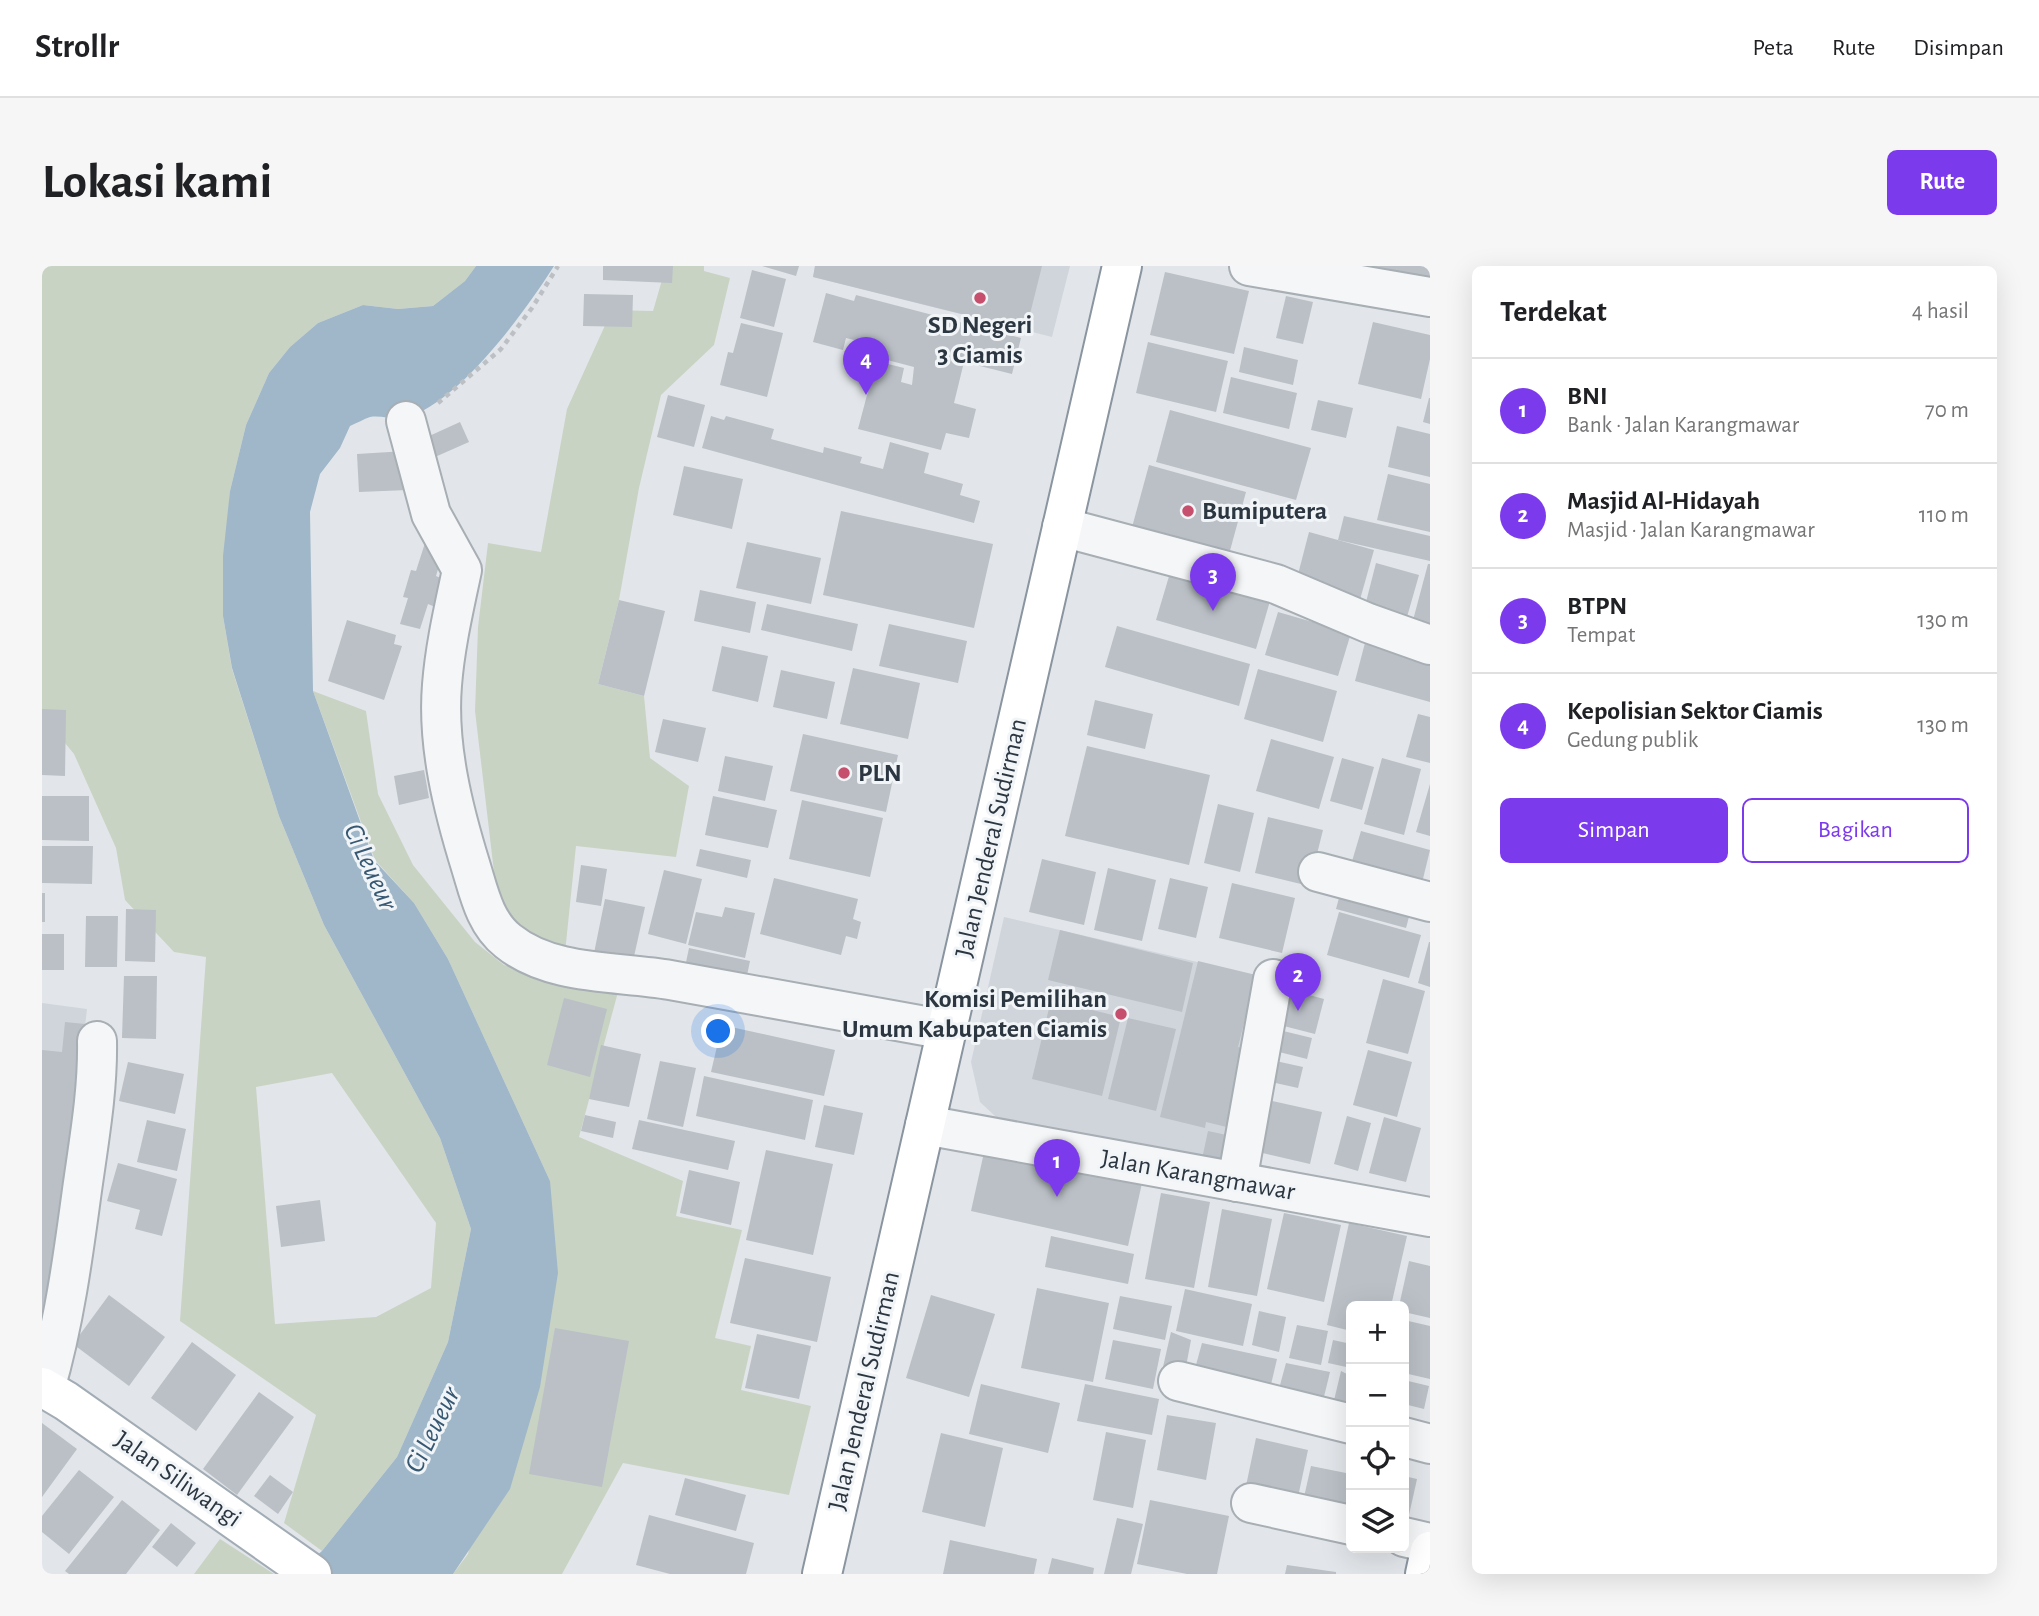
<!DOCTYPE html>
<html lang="id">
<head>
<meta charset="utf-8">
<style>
	body { margin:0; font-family:"Alegreya Sans",sans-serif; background:#f6f6f6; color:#202124 }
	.controls { position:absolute; right:21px; bottom:21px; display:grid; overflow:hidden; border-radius:10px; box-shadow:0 7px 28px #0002 }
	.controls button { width:63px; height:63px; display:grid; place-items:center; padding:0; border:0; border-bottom:2px solid #e0e0e0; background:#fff; color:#202124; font:35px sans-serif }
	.you { position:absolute; left:677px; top:766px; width:24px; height:24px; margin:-18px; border:5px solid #fff; border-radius:50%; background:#1a73e8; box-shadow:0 0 0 10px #1a73e833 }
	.badge { display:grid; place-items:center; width:46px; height:46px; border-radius:50%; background:#7c3aed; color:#fff; font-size:23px; font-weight:700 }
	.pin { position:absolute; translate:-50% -58px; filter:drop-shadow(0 2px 4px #0008) }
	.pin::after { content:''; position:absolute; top:37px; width:24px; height:21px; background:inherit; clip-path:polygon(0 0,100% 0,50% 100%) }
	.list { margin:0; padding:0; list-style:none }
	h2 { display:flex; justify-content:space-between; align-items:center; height:91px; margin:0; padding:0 28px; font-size:30px }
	h2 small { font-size:23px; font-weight:400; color:#757577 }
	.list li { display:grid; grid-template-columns:46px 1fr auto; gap:21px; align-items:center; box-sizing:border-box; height:105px; padding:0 28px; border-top:2px solid #e0e0e0 }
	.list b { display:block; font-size:26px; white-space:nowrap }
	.list p { margin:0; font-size:23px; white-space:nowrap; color:#757577 }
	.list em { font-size:23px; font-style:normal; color:#757577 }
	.actions { display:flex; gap:14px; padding:21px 28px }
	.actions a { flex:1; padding:16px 0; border:2px solid #7c3aed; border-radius:10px; text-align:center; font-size:24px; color:#7c3aed }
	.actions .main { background:#7c3aed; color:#fff }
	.icon { flex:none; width:38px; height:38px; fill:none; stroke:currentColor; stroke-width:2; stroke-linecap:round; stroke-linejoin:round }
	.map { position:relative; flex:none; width:1388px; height:1308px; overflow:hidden; border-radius:10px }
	header { display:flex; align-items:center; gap:42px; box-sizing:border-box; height:98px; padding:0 35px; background:#fff; border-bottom:2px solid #e0e0e0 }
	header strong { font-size:33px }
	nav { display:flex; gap:38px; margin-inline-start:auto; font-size:24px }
	.intro { display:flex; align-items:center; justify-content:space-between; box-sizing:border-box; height:168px; padding:0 42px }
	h1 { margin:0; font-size:49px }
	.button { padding:18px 32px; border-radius:10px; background:#7c3aed; color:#fff; font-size:24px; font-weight:700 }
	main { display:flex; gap:42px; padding:0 42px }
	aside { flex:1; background:#fff; border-radius:10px; box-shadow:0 7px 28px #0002 }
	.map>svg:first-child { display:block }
	.built { fill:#d0d5dc }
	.green { fill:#c9d3c4; fill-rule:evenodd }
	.water { fill:#9fb7c8 }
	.building { fill:#bac0c6 }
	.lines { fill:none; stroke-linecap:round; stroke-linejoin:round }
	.minor-casing { stroke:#a7aeb4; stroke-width:42 }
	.major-casing { stroke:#a2acb5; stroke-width:42 }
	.highway-casing { stroke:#8a95a0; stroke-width:42 }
	.path { stroke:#bcc0c5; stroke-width:4.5; stroke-dasharray:5 5; stroke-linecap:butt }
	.minor { stroke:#f5f6f8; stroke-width:38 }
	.major { stroke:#fff; stroke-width:38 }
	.highway { stroke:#fff; stroke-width:38 }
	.poi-dot { fill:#c74f6e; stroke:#f2f5f7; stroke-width:2.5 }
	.labels { text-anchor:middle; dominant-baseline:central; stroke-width:6; stroke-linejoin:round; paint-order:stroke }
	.poi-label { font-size:26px; font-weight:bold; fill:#2b3641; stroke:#f2f5f7; text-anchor:start }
	.street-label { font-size:26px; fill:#2b3641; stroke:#f2f5f7 }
	.water-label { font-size:28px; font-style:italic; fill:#375873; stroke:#f2f5f7 }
</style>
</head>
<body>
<header>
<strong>Strollr</strong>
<nav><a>Peta</a><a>Rute</a><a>Disimpan</a></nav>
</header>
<div class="intro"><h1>Lokasi kami</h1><a class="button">Rute</a></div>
<main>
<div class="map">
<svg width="1388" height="1308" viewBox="0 0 1388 1308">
	<rect width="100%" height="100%" fill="#e2e6ea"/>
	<!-- built -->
	<g class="built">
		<path d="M773 0H1028L1010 71 771 11Z"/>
		<path d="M962 651 1224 712 1188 899 954 851 938 836 929 796Z"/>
		<path d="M0 737 45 743 3 1098 0 1097Z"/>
	</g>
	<!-- green -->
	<g class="green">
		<path d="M0 0H434L423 15 391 40 356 43 321 39 276 57 248 81 227 107 204 159 188 225 181 350 190 403 237 550 282 659 398 872 429 963 406 1076 355 1191 280 1285 242 1257 274 1149 138 1055 164 691 132 686 83 634 74 582 32 488 0 449ZM290 807 394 957 389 1022 334 1051 233 1058 214 821Z"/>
		<path d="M624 0H662V5L688 12 672 79 619 129 597 222 577 334 556 418 602 430 608 492 647 520 634 591 534 580 523 687 469 660 454 623 433 445 436 361 446 277 499 286 525 143 570 44 611 45Z"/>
		<path d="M271 425 324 445 336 528 371 599 433 676 462 699 576 726 537 871 641 915 634 950 700 964 673 1072 709 1080 699 1124 769 1140 747 1229 581 1197 520 1308H411L426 1288 508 915 406 693 372 637 333 594Z"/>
		<path d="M178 1273 232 1308H152Z"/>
	</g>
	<!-- water -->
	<path class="water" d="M434 0H512C484 44 415 141 361 152 351 154 339 149 328 151 322 153 315 157 308 160L298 182 278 208 268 246 271 425 332 594 372 637 406 693 508 915 516 1007 498 1121 468 1223 411 1308H254L280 1285 355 1191 406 1076 429 963 398 872 282 659 237 550 190 402 181 350V290L188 225 204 159 227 107 248 81 276 57 321 39 356 43 391 40 423 15Z"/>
	<!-- building -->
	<g class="building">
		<path d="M561 0H631L630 17 561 14Z"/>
		<path d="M720 0H757L754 10Z"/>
		<path d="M773 0H1000L984 64 771 11Z"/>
		<path d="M1315 0H1388V18Z"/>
		<path d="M710 4 744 13 732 61 698 52Z"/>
		<path d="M1123 6 1207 25 1192 88 1108 69Z"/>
		<path d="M784 27 812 35 814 29 979 72 970 108 922 96 912 137 934 143 927 172 904 167 899 184 816 163 834 95 862 102 859 116 870 119 872 101 830 90 833 79 804 72 801 84 771 76Z"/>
		<path d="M542 28 591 29 590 61 541 60Z"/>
		<path d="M1244 30 1271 36 1261 78 1234 72Z"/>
		<path d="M1331 56 1388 69V93L1379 133 1316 118Z"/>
		<path d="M699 57 741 67 725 131 678 119 686 86 691 87Z"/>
		<path d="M1106 76 1186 95 1174 146 1094 127Z"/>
		<path d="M1202 81 1256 94 1251 119 1197 106Z"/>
		<path d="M1189 111 1255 127 1247 163 1181 147Z"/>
		<path d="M626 129 663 139 652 181 615 171Z"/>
		<path d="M1387 132H1388V158L1381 156Z"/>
		<path d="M1276 134 1311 142 1304 172 1269 164Z"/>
		<path d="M1128 144 1269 182 1254 234 1114 196Z"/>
		<path d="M669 150 682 154 684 150 732 163 729 173 781 187 782 181 820 191 818 197 841 203 848 176 887 187 882 207 921 218 918 229 938 235 932 257 660 182Z"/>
		<path d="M418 156 427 176 393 191 385 171Z"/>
		<path d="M1355 160 1388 168V211L1346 201Z"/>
		<path d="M364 185 366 224 317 226 315 188Z"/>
		<path d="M1107 199 1204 226 1186 292 1089 265Z"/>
		<path d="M642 200 701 213 690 263 631 249Z"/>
		<path d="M1346 208 1388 218V266L1335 254Z"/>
		<path d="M799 245 951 278 932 362 781 329Z"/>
		<path d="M1302 250 1388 270V295L1296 274Z"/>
		<path d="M1267 266 1332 284 1317 337 1253 320Z"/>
		<path d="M705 276 779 292 769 338 694 322Z"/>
		<path d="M383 277 402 283 394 310 401 313 393 341 386 338 378 363 358 358 366 332 361 331 369 304 374 305Z"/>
		<path d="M1334 297 1377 309 1365 351 1323 340Z"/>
		<path d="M1386 298H1388V363L1370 358Z"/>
		<path d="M1128 307 1228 335 1214 383 1114 354Z"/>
		<path d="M658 324 714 336 708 367 652 355Z"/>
		<path d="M577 334 623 345 602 430 556 418Z"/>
		<path d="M725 338 816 358 810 385 719 364Z"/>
		<path d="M1236 346 1309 367 1296 410 1223 389Z"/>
		<path d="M305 354 354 369 352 378 360 380 342 434 286 415Z"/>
		<path d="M847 358 925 375 916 417 837 400Z"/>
		<path d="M1075 360 1208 398 1197 440 1063 401Z"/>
		<path d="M1324 373 1388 390V436L1313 415Z"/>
		<path d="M680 380 726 390 716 436 670 425Z"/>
		<path d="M811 402 878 417 866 473 798 458Z"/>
		<path d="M1216 403 1295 425 1281 476 1202 453Z"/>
		<path d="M739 404 793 416 785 453 731 441Z"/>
		<path d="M1053 434 1111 448 1103 483 1045 469Z"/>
		<path d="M0 443 24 444 23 510 0 509Z"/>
		<path d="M1376 448 1388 451V497L1364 491Z"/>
		<path d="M621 453 664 462 656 496 613 486Z"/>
		<path d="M761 468 856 489 844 546 748 525Z"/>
		<path d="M1229 473 1292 491 1277 543 1214 525Z"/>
		<path d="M1045 480 1168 509 1147 599 1023 570Z"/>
		<path d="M683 490 731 500 723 535 676 525Z"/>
		<path d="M1300 492 1332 501 1320 544 1288 535Z"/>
		<path d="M1340 492 1379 503 1362 569 1322 558Z"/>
		<path d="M382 504 387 532 357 539 352 510Z"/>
		<path d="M1388 518V570L1374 566Z"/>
		<path d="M0 530H47V575L0 574Z"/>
		<path d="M671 530 735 544 726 582 663 569Z"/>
		<path d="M760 534 841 552 828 611 747 593Z"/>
		<path d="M1176 538 1212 547 1198 606 1162 597Z"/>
		<path d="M1226 551 1281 564 1267 620 1213 607Z"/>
		<path d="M1319 565 1388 584 1379 621 1308 602Z"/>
		<path d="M0 580H51L50 618 0 617Z"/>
		<path d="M658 583 709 594 705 612 654 600Z"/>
		<path d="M1000 593 1054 606 1042 659 987 646Z"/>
		<path d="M539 599 565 603 559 640 534 636Z"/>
		<path d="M1066 602 1114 614 1100 675 1052 664Z"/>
		<path d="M622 604 660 613 644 678 606 668Z"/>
		<path d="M732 612 816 633 811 653 819 656 815 673 804 670 799 689 718 668Z"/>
		<path d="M1128 612 1166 621 1154 672 1116 663Z"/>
		<path d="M1190 617 1253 632 1240 687 1177 672Z"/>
		<path d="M1301 617 1371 636 1364 662 1294 643Z"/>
		<rect x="0" y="627" width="3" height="29"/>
		<path d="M563 633 603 641 591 695 552 687Z"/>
		<path d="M683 641 713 647 703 692 646 679 654 646 680 651Z"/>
		<path d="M84 643 114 644 113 696 83 695Z"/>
		<path d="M1297 646 1379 669 1367 712 1285 689Z"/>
		<path d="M44 650H76L75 701H43Z"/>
		<path d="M1018 664 1151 697 1140 746 1006 714Z"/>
		<rect x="0" y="668" width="22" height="36"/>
		<path d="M1387 676H1388V721L1376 717Z"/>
		<path d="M647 682 708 695 703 719 642 706Z"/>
		<path d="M1156 695 1214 709 1196 781 1212 785 1193 863 1164 856 1163 862 1118 851Z"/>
		<path d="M82 710H115L114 773 80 772Z"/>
		<path d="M1341 713 1383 725 1366 788 1324 777Z"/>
		<path d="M1238 721 1282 733 1273 768 1230 757Z"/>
		<path d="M522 732 565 743 548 811 505 799Z"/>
		<path d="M1009 734 1079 751 1060 830 990 813Z"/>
		<path d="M1086 752 1134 763 1114 845 1066 833Z"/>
		<path d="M23 756 43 758 7 1067H0V784L20 786Z"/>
		<path d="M680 759 793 784 782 830 669 806Z"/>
		<path d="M1229 762 1270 772 1265 793 1225 783Z"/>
		<path d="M559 779 599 788 587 841 547 833Z"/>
		<path d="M1326 784 1370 796 1355 851 1311 839Z"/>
		<path d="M1225 793 1261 801 1256 822 1220 814Z"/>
		<path d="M618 795 654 802 641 861 605 853Z"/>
		<path d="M86 796 142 808 133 848 77 835Z"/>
		<path d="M662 810 771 834 763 874 654 850Z"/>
		<path d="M1221 833 1280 846 1268 898 1208 884Z"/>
		<path d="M782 839 821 847 812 889 773 881Z"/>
		<path d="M543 849 574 856 571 872 539 865Z"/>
		<path d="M1305 850 1329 857 1316 905 1292 898Z"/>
		<path d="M1342 851 1379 862 1364 916 1327 907Z"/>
		<path d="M105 854 144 863 135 905 95 896Z"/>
		<path d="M597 854 693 875 686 904 590 883Z"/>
		<path d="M1166 865 1194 871 1188 899 1160 893Z"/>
		<path d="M943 882 1100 917 1086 980 929 945Z"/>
		<path d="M724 884 791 898 771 989 704 974Z"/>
		<path d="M76 897 135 913 120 970 93 963 98 944 65 935Z"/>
		<path d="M647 904 698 916 689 959 638 947Z"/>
		<path d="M1119 927 1168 936 1152 1022 1103 1013Z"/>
		<path d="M278 934 283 975 239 981 234 940Z"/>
		<path d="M1180 943 1230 953 1215 1030 1166 1021Z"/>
		<path d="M1242 947 1299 959 1282 1036 1225 1023Z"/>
		<path d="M1307 957 1365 970 1349 1040H1309V1065L1285 1059Z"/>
		<path d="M1009 970 1092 988 1086 1018 1003 1001Z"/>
		<path d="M703 992 789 1011 775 1076 688 1057Z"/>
		<path d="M1367 995 1388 1000V1052L1362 1046V1040H1357Z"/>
		<path d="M995 1022 1067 1037 1051 1116 979 1102Z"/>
		<path d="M1143 1023 1210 1038 1201 1080 1134 1065Z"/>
		<path d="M67 1029 123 1071 87 1120 31 1078Z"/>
		<path d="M889 1029 953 1048 927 1131 864 1112Z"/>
		<path d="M1078 1030 1130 1040 1123 1074 1071 1063Z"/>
		<path d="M1217 1045 1244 1051 1237 1086 1210 1079Z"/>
		<path d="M1362 1054 1388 1060V1113L1362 1107Z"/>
		<path d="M1255 1059 1286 1065 1279 1099 1247 1092Z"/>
		<path d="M513 1062 587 1075 560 1221 487 1208Z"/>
		<path d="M1129 1066 1149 1074 1143 1106 1121 1101Z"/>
		<path d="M715 1068 769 1080 757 1133 703 1122Z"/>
		<path d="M1071 1074 1119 1083 1111 1123 1063 1113Z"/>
		<path d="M1291 1074 1309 1078V1102L1286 1097Z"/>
		<path d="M150 1076 194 1109 154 1165 109 1132Z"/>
		<path d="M1160 1077 1235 1093 1227 1127 1151 1110Z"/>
		<path d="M1244 1097 1288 1106 1279 1143 1234 1134Z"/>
		<path d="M1299 1105 1309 1110V1151L1289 1147Z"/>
		<path d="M1362 1114 1387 1120 1382 1143 1362 1138Z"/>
		<path d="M939 1118 1018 1137 1006 1187 927 1168Z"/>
		<path d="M1043 1118 1117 1133 1110 1169 1035 1155Z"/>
		<path d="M217 1126 252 1151 195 1229 161 1203Z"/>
		<path d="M1125 1149 1174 1157 1164 1214 1115 1204Z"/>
		<path d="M0 1157 35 1183 0 1231Z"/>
		<path d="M1064 1166 1104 1174 1091 1242 1051 1234Z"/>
		<path d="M899 1167 961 1182 943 1261 880 1246Z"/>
		<path d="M1214 1172 1266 1184 1256 1231 1204 1220Z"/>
		<path d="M1269 1200 1309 1208 1306 1250 1260 1240Z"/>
		<path d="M37 1204 72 1231 27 1288 0 1266V1250Z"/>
		<path d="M228 1209 251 1226 236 1248 212 1230Z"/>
		<path d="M1362 1210 1375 1213 1363 1267H1362Z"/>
		<path d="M643 1212 704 1229 694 1265 633 1249Z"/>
		<path d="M80 1234 118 1264 84 1308H27L23 1305Z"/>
		<path d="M1108 1234 1187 1250 1175 1308H1145L1095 1298Z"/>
		<path d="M607 1249 712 1277 704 1308H628L594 1299Z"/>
		<path d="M1075 1252 1101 1258 1089 1308H1062Z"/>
		<path d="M129 1257 154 1277 135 1301 110 1281Z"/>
		<path d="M908 1274 995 1293 992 1308H901Z"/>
		<path d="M1010 1292 1052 1302 1051 1308H1006Z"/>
		<path d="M1245 1299 1294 1306V1308H1243Z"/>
	</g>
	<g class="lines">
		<defs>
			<g id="minor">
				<path d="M1207 0 1388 31"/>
				<path d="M364 155 389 248 420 304C412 342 403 380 400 419 395 479 411 543 429 601 437 627 443 657 466 675 509 710 576 705 628 714 721 730 813 747 905 764"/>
				<path d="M1020 261 1234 318 1326 357 1388 379"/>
				<path d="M1276 606 1388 636"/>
				<path d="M883 859 1388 951"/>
				<path d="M1195 916 1231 713"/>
				<path d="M1136 1115 1309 1158"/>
				<path d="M3 1123C22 1058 31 991 40 924 47 874 56 824 55 775"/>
				<path d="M1362 1171 1388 1178"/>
				<path d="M1209 1237 1309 1259"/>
				<path d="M1362 1271 1388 1277"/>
			</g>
			<path id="major" d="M0 1121 24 1135 270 1308"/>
			<g id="highway">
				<path d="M780 1308 1080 0"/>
				<path d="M1383 1308 1388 1285"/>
			</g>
		</defs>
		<!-- minor casing -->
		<use href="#minor" class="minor-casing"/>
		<!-- major casing -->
		<use href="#major" class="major-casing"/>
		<!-- highway casing -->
		<use href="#highway" class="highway-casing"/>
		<!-- path -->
		<path class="path" d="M396 137 459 83 490 42 516 0"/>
		<!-- minor -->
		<use href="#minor" class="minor"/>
		<!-- major -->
		<use href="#major" class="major"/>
		<!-- highway -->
		<use href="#highway" class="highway"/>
	</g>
	<!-- markers -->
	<g class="poi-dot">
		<circle cx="938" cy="32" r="7"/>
		<circle cx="1146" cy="245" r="7"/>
		<circle cx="802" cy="507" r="7"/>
		<circle cx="1079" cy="748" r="7"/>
	</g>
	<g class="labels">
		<!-- poi labels -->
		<g class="poi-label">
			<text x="938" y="59" text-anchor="middle">SD Negeri<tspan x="938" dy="30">3 Ciamis</tspan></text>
			<text x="1160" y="245">Bumiputera</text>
			<text x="816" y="507">PLN</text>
			<text x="1065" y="733" text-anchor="end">Komisi Pemilihan<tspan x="1065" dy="30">Umum Kabupaten Ciamis</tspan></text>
		</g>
		<!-- street labels -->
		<g class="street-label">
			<text transform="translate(949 572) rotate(-77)">Jalan Jenderal Sudirman</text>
			<text transform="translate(1156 909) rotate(10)">Jalan Karangmawar</text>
			<text transform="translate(822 1125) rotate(-77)">Jalan Jenderal Sudirman</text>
			<text transform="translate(136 1213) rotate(35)">Jalan Siliwangi</text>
		</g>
		<!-- water labels -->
		<g class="water-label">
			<text transform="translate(328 601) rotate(65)">Ci Leueur</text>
			<text transform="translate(391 1164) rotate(-64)">Ci Leueur</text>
		</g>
	</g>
</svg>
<div class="controls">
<button>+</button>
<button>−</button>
<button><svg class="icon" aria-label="locate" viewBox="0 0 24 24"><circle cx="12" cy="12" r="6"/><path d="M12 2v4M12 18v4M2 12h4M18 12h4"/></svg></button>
<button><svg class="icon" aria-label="layers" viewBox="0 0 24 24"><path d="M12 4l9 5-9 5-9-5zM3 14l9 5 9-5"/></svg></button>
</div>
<div class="you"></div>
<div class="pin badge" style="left:1015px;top:931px">1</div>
<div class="pin badge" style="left:1256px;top:745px">2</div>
<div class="pin badge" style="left:1171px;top:345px">3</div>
<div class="pin badge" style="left:824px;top:129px">4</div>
</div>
<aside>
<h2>Terdekat<small>4 hasil</small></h2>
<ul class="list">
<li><span class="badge">1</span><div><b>BNI</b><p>Bank · Jalan Karangmawar</p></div><em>70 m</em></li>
<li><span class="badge">2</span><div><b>Masjid Al-Hidayah</b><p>Masjid · Jalan Karangmawar</p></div><em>110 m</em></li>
<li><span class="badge">3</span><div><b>BTPN</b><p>Tempat</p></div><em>130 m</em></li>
<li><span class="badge">4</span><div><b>Kepolisian Sektor Ciamis</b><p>Gedung publik</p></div><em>130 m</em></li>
</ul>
<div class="actions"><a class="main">Simpan</a><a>Bagikan</a></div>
</aside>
</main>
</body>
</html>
